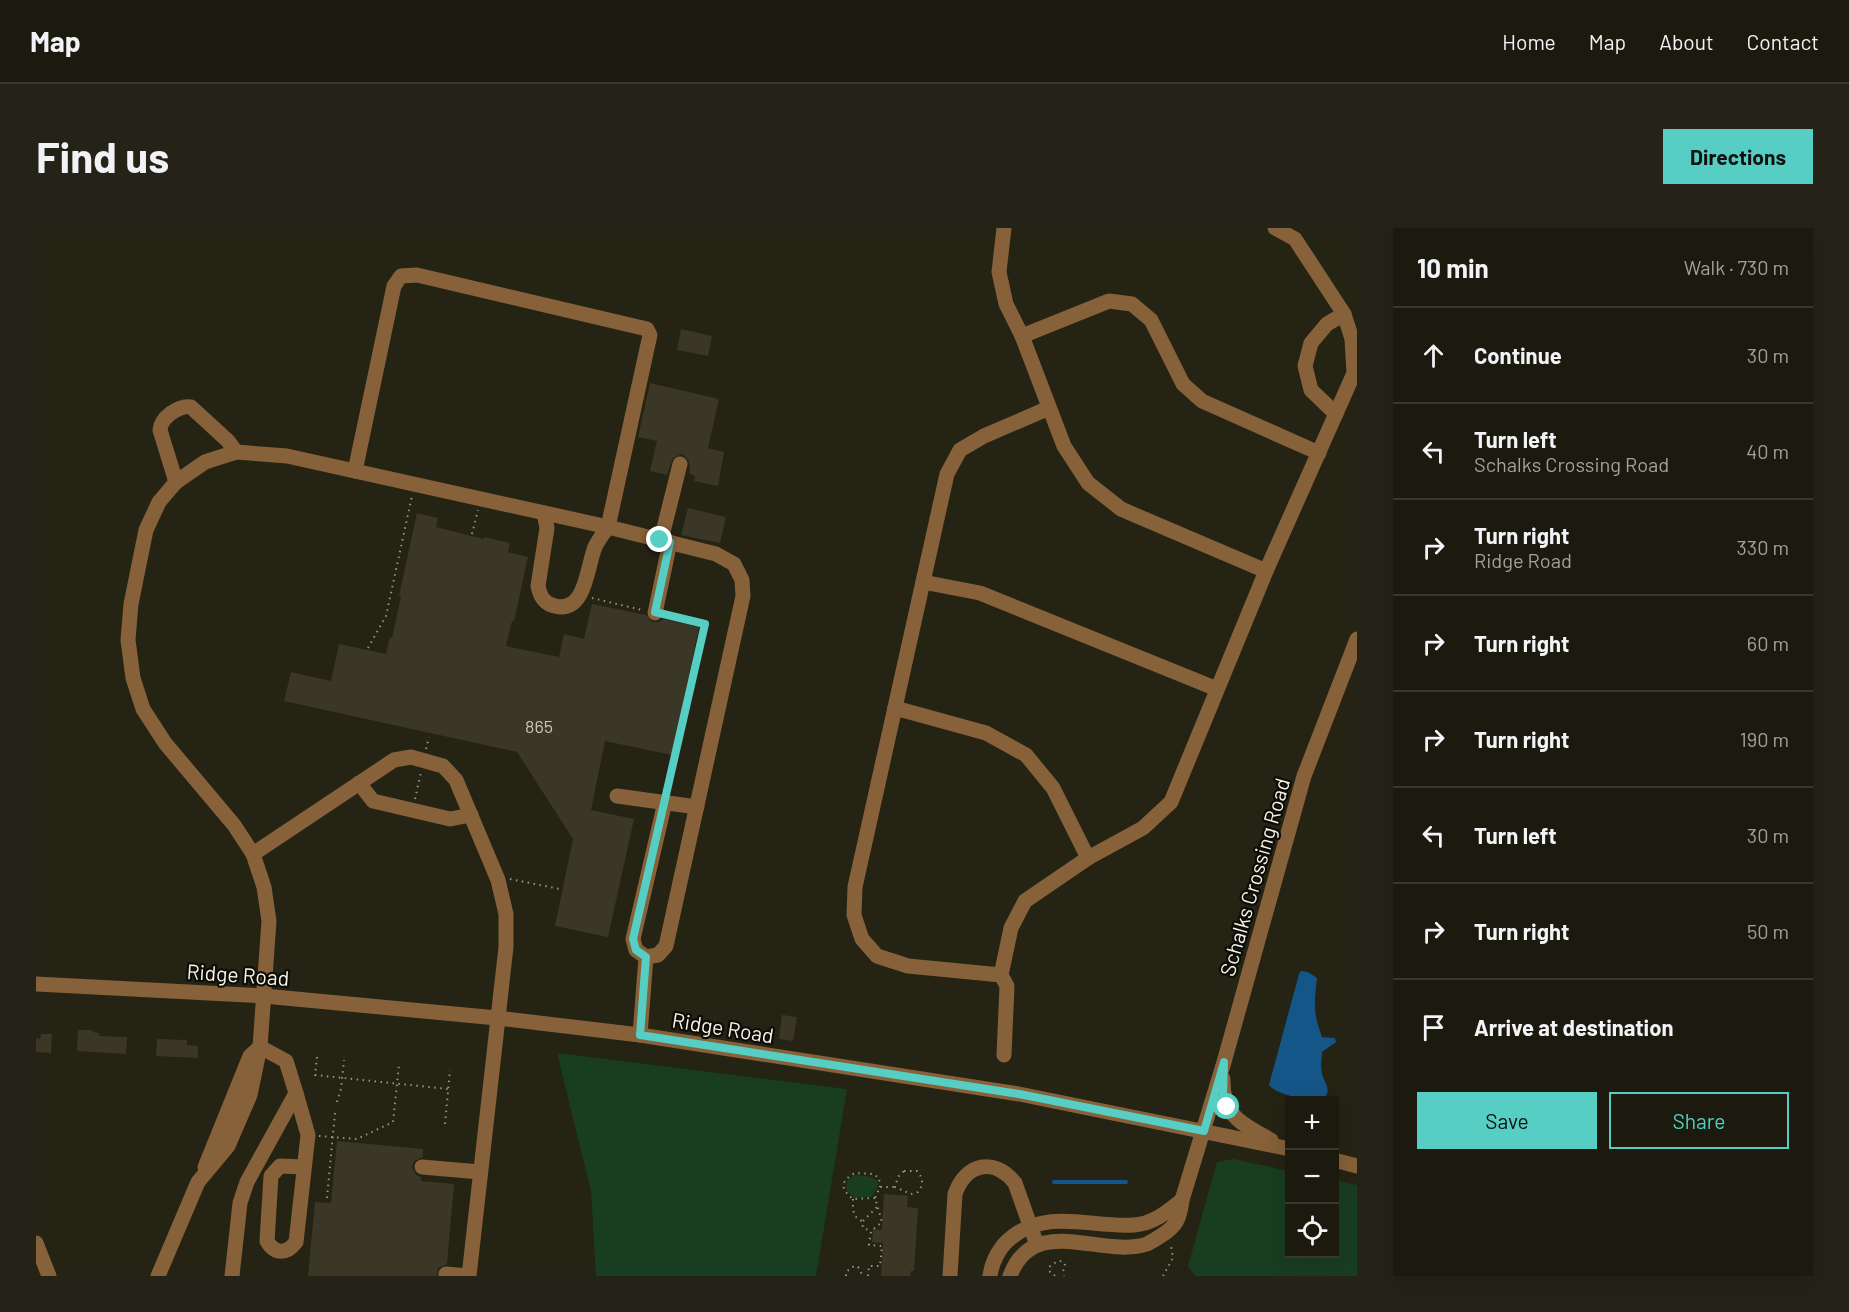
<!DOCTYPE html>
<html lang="en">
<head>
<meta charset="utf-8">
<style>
	body { margin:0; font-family:Barlow,sans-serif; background:#252317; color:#f1f3f6 }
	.controls { position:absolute; right:18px; bottom:18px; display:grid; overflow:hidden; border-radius:0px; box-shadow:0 6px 24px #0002 }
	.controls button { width:54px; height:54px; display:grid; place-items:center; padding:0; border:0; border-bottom:2px solid #3a382e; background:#1c1a0e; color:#f1f3f6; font:30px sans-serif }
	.stop { position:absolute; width:18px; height:18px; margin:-14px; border:4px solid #56cec3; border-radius:50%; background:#fff }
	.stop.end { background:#56cec3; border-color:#fff; box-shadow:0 2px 6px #0008 }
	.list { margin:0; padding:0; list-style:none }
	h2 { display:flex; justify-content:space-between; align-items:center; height:78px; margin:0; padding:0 24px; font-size:26px }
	h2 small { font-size:20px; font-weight:400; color:#a0a19e }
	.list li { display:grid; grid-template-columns:39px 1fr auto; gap:18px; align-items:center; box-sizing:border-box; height:96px; padding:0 24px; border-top:2px solid #3a382e }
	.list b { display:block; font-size:22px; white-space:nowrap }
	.list p { margin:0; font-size:20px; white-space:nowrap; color:#a0a19e }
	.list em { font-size:20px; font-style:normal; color:#a0a19e }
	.actions { display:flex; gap:12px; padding:18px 24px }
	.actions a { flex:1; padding:14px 0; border:2px solid #56cec3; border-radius:0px; text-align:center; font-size:21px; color:#56cec3 }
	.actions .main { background:#56cec3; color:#111 }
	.icon { flex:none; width:33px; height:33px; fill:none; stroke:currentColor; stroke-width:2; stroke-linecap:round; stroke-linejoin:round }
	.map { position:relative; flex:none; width:1321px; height:1048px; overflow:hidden; border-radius:0px }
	header { display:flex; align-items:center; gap:36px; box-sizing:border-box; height:84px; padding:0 30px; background:#1c1a0e; border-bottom:2px solid #3a382e }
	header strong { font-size:28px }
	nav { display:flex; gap:33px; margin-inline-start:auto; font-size:21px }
	.intro { display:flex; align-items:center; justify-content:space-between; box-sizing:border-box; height:144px; padding:0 36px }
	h1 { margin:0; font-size:42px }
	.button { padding:15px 27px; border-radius:0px; background:#56cec3; color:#111; font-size:21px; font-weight:700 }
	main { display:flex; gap:36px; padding:0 36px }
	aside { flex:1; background:#1c1a0e; border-radius:0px; box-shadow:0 6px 24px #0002 }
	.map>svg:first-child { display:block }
	.green { fill:#193d21 }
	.water { fill:#155688 }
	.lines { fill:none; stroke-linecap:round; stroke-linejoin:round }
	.stream { stroke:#155688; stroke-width:4 }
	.building { fill:#3a3727 }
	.path { stroke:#969487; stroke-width:2; stroke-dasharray:1.5 4.5; stroke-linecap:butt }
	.minor { stroke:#866139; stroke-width:15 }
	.route { stroke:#56cec3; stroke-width:8 }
	.labels { text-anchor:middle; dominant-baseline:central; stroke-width:4.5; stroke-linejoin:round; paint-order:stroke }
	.number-label { font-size:18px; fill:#c7c5b9 }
	.street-label { font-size:21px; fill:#f6f4ea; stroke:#0d0c06 }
</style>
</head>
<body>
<header>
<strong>Map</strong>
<nav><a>Home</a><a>Map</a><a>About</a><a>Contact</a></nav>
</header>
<div class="intro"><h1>Find us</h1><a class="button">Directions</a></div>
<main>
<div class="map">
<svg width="1321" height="1048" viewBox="0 0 1321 1048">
	<rect width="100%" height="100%" fill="#252313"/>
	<!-- green -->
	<g class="green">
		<path d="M521 825 811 861 780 1048H560L555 963Z"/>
		<path d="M1197 931 1253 943 1254 1026H1298L1299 952 1321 957V1048H1159L1152 1038 1181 934Z"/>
		<path d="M818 947C834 948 853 949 835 969L818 970 810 962 811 953Z"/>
	</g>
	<!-- water -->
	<path class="water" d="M1265 743 1272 744 1281 750C1278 775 1277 785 1286 809L1299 810 1300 814 1286 824C1286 830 1284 838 1286 845 1288 856 1297 861 1287 872 1274 873 1240 867 1233 857L1263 746Z"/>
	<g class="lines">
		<!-- stream -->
		<path class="stream" d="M1018 954H1090"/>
	</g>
	<!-- building -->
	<g class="building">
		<path d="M645 101 676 108 672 128 641 122Z"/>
		<path d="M614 155 683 171 672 220 688 224 682 258 658 253 659 248 654 246 653 233 646 226 637 230 631 247 614 243 621 213 602 209Z"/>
		<path d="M652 280 690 289 684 315 645 307Z"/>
		<path d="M381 285 402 290 400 299 447 311 448 309 474 315 472 324 492 329 478 393H476L470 418 523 429 528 406 548 411 556 376 610 387 616 394H623L627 391 663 399 636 527 569 513 555 582 598 591 572 709 519 698 537 611 481 524 248 473 255 444 295 453 303 416 350 426 354 409 356 410 365 368H363Z"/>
		<path d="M746 787 761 789 757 813 743 811Z"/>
		<path d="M42 802H57L56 804 63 805V808L91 809 90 826 41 823Z"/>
		<path d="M5 806H16L15 825 0 824V810L4 811Z"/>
		<path d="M121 811 151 812V817L162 818V830L120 828Z"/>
		<path d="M301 913 387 921V929L378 933 376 939 380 947 385 949V953L418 956 411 1036 402 1040 401 1048H272L279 974 295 975Z"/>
		<path d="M848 966 872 968 871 979 882 980 878 1043H875L874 1048H845L847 1015 836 1014 837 1001 846 1002Z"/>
	</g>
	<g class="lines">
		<!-- path -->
		<g class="path">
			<path d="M436 306 442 282"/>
			<path d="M556 370 606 382"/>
			<path d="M332 420 350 388 376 268"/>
			<path d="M390 521 393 509"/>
			<path d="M632 561 669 396 632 387"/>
			<path d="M379 571 385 544"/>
			<path d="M474 651 524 661"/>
			<path d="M281 829 279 847 412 861"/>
			<path d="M301 874 305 861 308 832"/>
			<path d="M409 896 414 842"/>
			<path d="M283 908 321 911 357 894 363 837"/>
			<path d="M868 943H881C887 950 888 956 882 964L875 966 859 959 862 949Z"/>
			<path d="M291 970 299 885"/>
			<path d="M839 970 817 971C804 961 804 953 819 945L837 946 843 950 844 959"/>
			<path d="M817 971C817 981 816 989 826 993L827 1000 835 1003"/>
			<path d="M827 993 842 978"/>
			<path d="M810 1048V1044L818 1038 822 1039 827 1048"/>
			<path d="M832 1048 833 1038H844L846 1018 833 1017 835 1003 846 994 839 970 844 959H859"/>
			<path d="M1019 1048 1014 1044 1013 1039 1020 1034 1026 1033 1029 1037 1027 1044 1028 1048"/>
			<path d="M1127 1048 1137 1030 1135 1018"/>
		</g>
		<!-- minor -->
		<g class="minor">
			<path d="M968 0 963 44 970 76 986 108 1028 218 1052 255 1085 281 1230 343 1318 145 1316 111 1308 86 1259 11 1239 0"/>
			<path d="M986 108 1073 73 1096 76 1115 92 1147 156 1166 173 1283 225"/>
			<path d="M1013 180 948 208 924 222 911 246 819 659 818 687 826 711 841 728 872 738 965 747 975 700 989 673 1052 630 1107 600 1135 574 1230 343"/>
			<path d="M1300 186 1275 162 1269 138 1275 115 1291 96 1308 86"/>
			<path d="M319 243 358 58 365 48 381 47 611 101 614 107 572 299C568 305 562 312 559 319 551 338 550 386 519 378 508 376 504 368 502 358L511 300 508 285"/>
			<path d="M140 254 124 202C125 189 143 177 155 179L192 213 200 224"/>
			<path d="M625 312 644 236"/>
			<path d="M887 354 944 365 1181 461"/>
			<path d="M619 385 634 314"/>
			<path d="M859 480 950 505 990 527 1017 560 1052 630"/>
			<path d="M323 555 337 573 414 591 435 587"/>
			<path d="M581 568 661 579"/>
			<path d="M217 626 358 532 375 529 407 538 420 552 462 652 470 686V719L433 1048"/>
			<path d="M610 729 600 722 597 711 629 574"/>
			<path d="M965 747 971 758 968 827"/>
			<path d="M0 756 228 768 461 790 604 807 983 866 1254 921"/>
			<path d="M1187 851C1186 888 1206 896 1235 912"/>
			<path d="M260 865 272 907 260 1014C251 1026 239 1027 231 1013L235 948 244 938 268 939"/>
			<path d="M1298 932 1321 938"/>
			<path d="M169 939 214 828 224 819 250 833 260 865 211 954 204 975 196 1048"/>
			<path d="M386 939 444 944"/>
			<path d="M0 1015 13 1048"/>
			<path d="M410 1046 432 1048"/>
			<path d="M122 1048 162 954 192 918 214 867 224 819 233 693 228 659 217 626 198 597 129 515 107 481 97 450 92 412 95 376 110 302 123 274 140 254 169 234 200 224 251 228 572 299 680 326 698 336 706 352 707 368 630 718 622 727 610 729 604 807"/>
			<path d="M914 1048 919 966C930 935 958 929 979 955L1001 1017"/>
			<path d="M954 1048C956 1033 964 1018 976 1009 1013 980 1056 1000 1098 997 1117 996 1131 984 1146 972"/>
			<path d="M974 1048C998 984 1066 1031 1111 1016 1115 1014 1120 1011 1123 1009 1140 999 1144 991 1146 972L1188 834 1268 548 1321 411"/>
		</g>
	</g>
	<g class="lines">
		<!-- route -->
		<path class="route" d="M624 312 634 314 619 384 669 396 597 711 600 722 610 729 604 807 983 866 1168 903 1188 834 1187 868 1191 879"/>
	</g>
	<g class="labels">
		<!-- number labels -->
		<g class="number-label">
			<text x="503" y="498">865</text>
		</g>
		<!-- street labels -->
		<g class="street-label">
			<text transform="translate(1218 649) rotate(-74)">Schalks Crossing Road</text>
			<text transform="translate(202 746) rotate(4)">Ridge Road</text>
			<text transform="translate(687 799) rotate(9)">Ridge Road</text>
		</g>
	</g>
</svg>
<div class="controls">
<button>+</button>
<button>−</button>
<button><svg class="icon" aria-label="locate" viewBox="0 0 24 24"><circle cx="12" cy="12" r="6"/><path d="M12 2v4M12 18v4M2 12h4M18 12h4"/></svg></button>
</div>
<div class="stop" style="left:1191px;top:879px"></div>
<div class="stop end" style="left:624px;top:312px"></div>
</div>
<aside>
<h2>10 min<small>Walk · 730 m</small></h2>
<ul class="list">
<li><svg class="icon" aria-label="ahead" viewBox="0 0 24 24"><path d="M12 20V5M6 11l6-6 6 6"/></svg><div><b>Continue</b></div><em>30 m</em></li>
<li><svg class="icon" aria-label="left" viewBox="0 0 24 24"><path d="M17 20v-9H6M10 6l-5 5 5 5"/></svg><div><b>Turn left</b><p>Schalks Crossing Road</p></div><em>40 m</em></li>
<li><svg class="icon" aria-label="right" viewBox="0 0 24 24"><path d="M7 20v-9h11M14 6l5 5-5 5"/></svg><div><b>Turn right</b><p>Ridge Road</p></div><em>330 m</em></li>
<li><svg class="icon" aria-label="right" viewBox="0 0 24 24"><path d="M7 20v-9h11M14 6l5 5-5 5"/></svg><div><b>Turn right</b></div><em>60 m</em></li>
<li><svg class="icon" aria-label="right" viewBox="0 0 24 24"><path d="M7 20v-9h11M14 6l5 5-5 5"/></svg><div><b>Turn right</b></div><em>190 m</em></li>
<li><svg class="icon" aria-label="left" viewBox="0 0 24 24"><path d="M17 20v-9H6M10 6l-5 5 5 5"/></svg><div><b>Turn left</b></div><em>30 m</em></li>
<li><svg class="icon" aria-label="right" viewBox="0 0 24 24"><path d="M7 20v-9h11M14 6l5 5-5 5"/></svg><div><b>Turn right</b></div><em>50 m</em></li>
<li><svg class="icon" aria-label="arrive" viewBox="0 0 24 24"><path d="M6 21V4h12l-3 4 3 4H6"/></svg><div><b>Arrive at destination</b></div></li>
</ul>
<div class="actions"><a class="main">Save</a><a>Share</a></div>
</aside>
</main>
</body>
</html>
